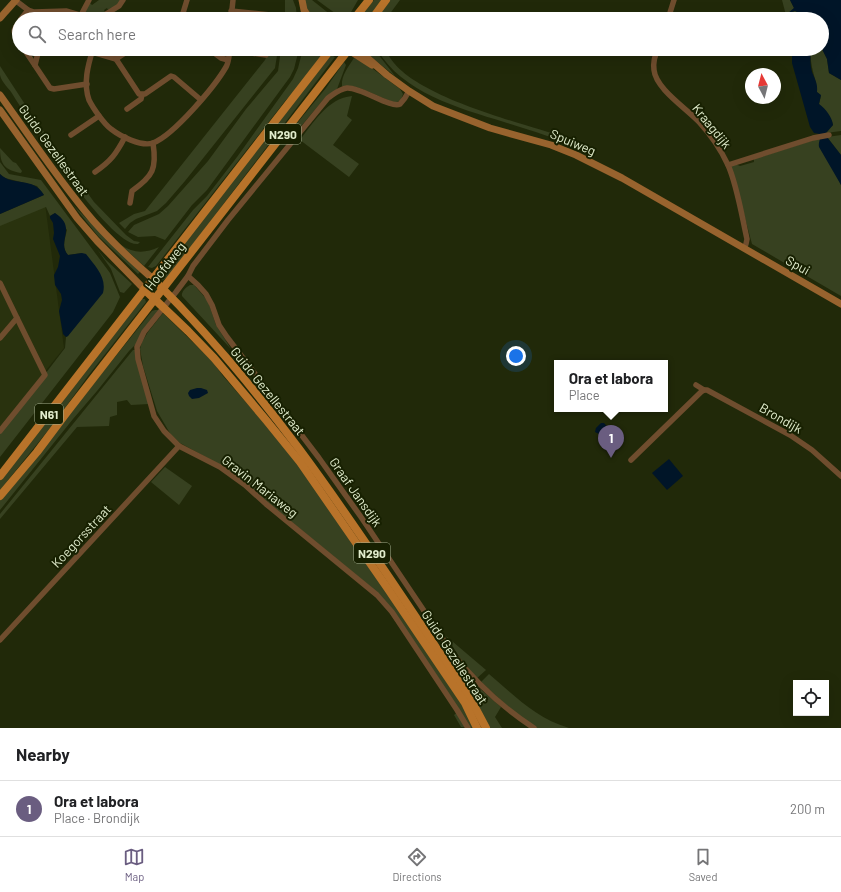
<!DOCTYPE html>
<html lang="en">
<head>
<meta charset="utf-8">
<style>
	body { margin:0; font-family:Barlow,sans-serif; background:#f6f6f6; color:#202124 }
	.controls { position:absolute; right:12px; bottom:12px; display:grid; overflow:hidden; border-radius:0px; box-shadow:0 4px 16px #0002 }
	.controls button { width:36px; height:36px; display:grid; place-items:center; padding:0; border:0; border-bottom:1px solid #e0e0e0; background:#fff; color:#202124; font:20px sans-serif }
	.compass { position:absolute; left:745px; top:68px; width:36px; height:36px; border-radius:50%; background:#fff; box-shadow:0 4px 16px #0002; rotate:353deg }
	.you { position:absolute; left:516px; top:356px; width:14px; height:14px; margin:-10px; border:3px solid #fff; border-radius:50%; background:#1a73e8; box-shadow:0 0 0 6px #1a73e833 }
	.badge { display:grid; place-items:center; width:26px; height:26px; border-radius:50%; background:#6a5d80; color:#fff; font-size:13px; font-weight:700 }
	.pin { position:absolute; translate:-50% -33px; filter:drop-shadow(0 1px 2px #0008) }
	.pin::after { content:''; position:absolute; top:21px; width:14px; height:12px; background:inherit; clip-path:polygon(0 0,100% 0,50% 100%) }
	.popup { position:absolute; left:554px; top:360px; width:114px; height:52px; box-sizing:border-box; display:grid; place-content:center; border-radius:0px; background:#fff; filter:drop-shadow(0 1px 3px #0005); font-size:13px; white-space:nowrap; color:#757577 }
	.popup b { font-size:15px; color:#202124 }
	.popup::after { content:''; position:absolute; left:50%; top:100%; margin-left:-8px; border:8px solid transparent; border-top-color:#fff }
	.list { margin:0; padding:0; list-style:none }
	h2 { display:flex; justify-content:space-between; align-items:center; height:52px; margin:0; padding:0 16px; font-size:17px }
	h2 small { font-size:13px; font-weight:400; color:#757577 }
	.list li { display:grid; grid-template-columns:26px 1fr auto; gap:12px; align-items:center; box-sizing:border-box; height:56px; padding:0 16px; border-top:1px solid #e0e0e0 }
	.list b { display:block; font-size:15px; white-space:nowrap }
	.list p { margin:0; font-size:13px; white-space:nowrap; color:#757577 }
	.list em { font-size:13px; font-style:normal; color:#757577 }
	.icon { flex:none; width:22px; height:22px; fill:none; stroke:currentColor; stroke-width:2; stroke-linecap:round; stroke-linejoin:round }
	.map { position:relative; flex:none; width:841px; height:728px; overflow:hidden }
	.search { position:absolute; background:#fff; box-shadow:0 4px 16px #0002; left:12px; right:12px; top:12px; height:44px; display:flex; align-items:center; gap:10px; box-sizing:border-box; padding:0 14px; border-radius:22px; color:#757577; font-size:15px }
	.sheet { height:108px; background:#fff }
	nav { display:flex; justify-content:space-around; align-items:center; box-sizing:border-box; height:56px; border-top:1px solid #e0e0e0; background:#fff; font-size:11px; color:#757577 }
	nav a { display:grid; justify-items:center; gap:2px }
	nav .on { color:#6a5d80 }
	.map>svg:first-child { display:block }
	.built { fill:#29320e }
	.green { fill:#374120 }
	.water { fill:#001528 }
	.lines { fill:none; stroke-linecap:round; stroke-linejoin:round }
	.street { stroke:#6f4d2e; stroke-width:5.5 }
	.secondary { stroke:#98632e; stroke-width:7 }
	.primary { stroke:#b8732a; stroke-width:8 }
	.labels { text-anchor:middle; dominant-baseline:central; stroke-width:4; stroke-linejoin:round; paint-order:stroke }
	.shield { fill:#172001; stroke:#a4af8f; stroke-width:1 }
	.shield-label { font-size:12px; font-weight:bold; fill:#e1eccc }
	.street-label { font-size:13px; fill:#e1eccc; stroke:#172001 }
</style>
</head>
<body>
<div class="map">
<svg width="841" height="728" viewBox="0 0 841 728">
	<rect width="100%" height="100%" fill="#212909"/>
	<!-- built -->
	<path class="built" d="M44 196 64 348 0 427V215Z"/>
	<!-- green -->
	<g class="green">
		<path d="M99 0H121L119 4 108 10 107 8 104 10 105 12 96 17 85 13 89 2 92 5Z"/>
		<path d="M285 0H293L296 8 297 19H285Z"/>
		<path d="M304 0H312L336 19H315L309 16Z"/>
		<path d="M317 0H358L347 19H343Z"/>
		<path d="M374 0H382L368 19H359Z"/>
		<path d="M390 0H400L386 19H375Z"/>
		<path d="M782 0H790L794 8 790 13 795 11 799 13 801 19H787Z"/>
		<path d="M270 49H278L275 68 185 181 166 203 157 211 136 219 130 223 125 229 119 223 134 214 145 211 265 60Z"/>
		<path d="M281 49H299L294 69 290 77 207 190 192 205 165 240 155 236 138 237 128 232 134 225 159 214 168 206 208 161 246 109 278 71Z"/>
		<path d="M303 49H326L297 88 285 101 156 266 152 268 148 267 193 210 207 196 237 157 293 79 298 68Z"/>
		<path d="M362 49H374L395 76 366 53Z"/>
		<path d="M377 49H386C400 95 524 123 566 138L565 142C545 135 524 128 504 122 459 108 402 93 377 49Z"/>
		<path d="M811 49H822L827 59 829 73 841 80V131L826 133 833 125 832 121 819 104 821 96 817 92C816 76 809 66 811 49Z"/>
		<path d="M331 55 335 57 168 277 163 280H160V275L250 158Z"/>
		<path d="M354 58 365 63 400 89 403 94 401 100 395 103 362 89 352 86H342C341 75 349 66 354 58Z"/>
		<path d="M344 62 346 65 337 89 323 100 297 131 293 128 326 88Z"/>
		<path d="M0 66 32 115 94 202 126 235 134 241 140 242 138 244C110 247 29 121 13 95 10 89 1 82 0 75 0 72 0 69 0 66Z"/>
		<path d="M352 96 347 116 352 120 333 145 359 164 349 177 300 140C313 123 328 98 352 96Z"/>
		<path d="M841 135V155L827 137Z"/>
		<path d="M820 138 841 185V296L752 244 731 166 735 164 740 166 754 162V159Z"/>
		<path d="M0 148 13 162 16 163 22 171 21 173C5 170 0 165 0 148Z"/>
		<path d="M0 162 9 174 41 180 110 273 120 297 113 312 0 457V433L65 348 66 337 68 336 82 253 68 255C61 247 65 239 67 230L55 213 50 216 46 207 0 226V214L44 195 37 186 5 178 0 174Z"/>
		<path d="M73 205 140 272 138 274 98 236Z"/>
		<path d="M121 245C134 254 146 253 159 247L144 266Z"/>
		<path d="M97 249 106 260 132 284 124 293 120 292 111 269Z"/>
		<path d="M190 285H194L208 301 216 325 231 349 182 296C181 292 186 287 190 285Z"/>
		<path d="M141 299H145L146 302 88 376 54 423 0 490V479Z"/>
		<path d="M155 310H160L137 343 129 351 97 391 73 419 0 510V500L152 311Z"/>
		<path d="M163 313 213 362 223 376 286 448 339 521 464 708 475 728 461 727 454 715 459 711 371 587 226 468 180 443 171 435 157 411 143 366 140 349 142 342 148 332Z"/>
		<path d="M133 350H136L149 404 131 405 127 400 117 402V415L110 417 109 426 77 427 0 519V514Z"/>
		<path d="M165 467 192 486 179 505 151 482Z"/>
		<path d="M446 636 486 670 476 679 460 658Z"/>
		<path d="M456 671H460L501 707 495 717 502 728H488Z"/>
		<path d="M489 674C515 696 535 718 569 728H537L515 713 481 682Z"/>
	</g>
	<!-- water -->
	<g class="water">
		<path d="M790 0H841V80L829 73 827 59 822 49V19H801L799 13 795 11 788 13 794 8Z"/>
		<path d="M792 49H811C810 57 810 65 812 72 815 79 818 84 817 92L821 95 819 104C826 109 832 117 833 125L826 133 827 137 841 155V185L819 147C818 142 821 139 820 134L814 133 810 127 792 63Z"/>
		<path d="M0 174C13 187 33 176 44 195L0 214Z"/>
		<path d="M55 213C78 228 56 241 68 255L82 253 86 254C95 266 107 277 103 293L68 336 66 337 63 334 59 311 62 300 61 294 55 285 54 275 58 267 60 256 53 239 54 233 53 223 50 218V216Z"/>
		<path d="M197 388H201L207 390 208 393 199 398 192 399 189 396 188 393 190 390Z"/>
		<path d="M601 423H604L609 429 612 436 611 438 605 437 595 432 596 428Z"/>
		<path d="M669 459 683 476 667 490 652 473Z"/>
	</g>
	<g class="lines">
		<!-- street -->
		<g class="street">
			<path d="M15 0 28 10 34 12 66 11 93 19"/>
			<path d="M231 11 280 16"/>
			<path d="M81 15 89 0"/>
			<path d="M21 19 28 10"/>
			<path d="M98 19 119 6 123 0"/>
			<path d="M176 19 183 13 187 0"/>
			<path d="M231 19 233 0"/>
			<path d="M668 19 674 0"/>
			<path d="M19 22C12 32 13 31 19 41"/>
			<path d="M24 49 50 88 54 89 87 84"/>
			<path d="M30 49 39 50"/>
			<path d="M93 49C88 65 83 83 89 100 93 108 104 124 111 129 120 136 141 147 153 143 174 135 215 86 226 67 229 62 229 55 230 49"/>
			<path d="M209 49 221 58 228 60"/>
			<path d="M658 49C655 55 653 63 654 70 656 89 686 108 699 122 710 134 721 150 728 165 737 185 742 217 747 239L746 244 744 248"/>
			<path d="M230 50 266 55"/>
			<path d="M92 52 116 59 139 94H145L171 76 174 77 201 100"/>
			<path d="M116 59 131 49"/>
			<path d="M35 65 39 49"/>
			<path d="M409 91C407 95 403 101 400 104 391 109 361 87 347 88 339 89 334 94 328 98L228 220 193 266 188 276 176 292 144 332 137 347 138 359 154 416 164 431 179 446 220 467 245 485 266 504 377 595 392 612 457 710 468 728"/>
			<path d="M127 109 141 99 142 95"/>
			<path d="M71 135 99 116"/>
			<path d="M728 165 813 138 829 135"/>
			<path d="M95 172C111 161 116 154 125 137"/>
			<path d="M130 203 132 191C153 176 157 169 153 143"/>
			<path d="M188 276 198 285 206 294 212 305 219 325 227 337 319 458 361 517 453 654C477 684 503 708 534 728"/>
			<path d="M0 283 17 318 0 338"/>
			<path d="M696 385 704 390"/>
			<path d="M0 431 45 375 17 318"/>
			<path d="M631 460 701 392 704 390H707L790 435 812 450 841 476"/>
			<path d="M0 640 179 446"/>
		</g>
		<!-- secondary -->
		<g class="secondary">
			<path d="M302 0 304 10 310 19"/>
			<path d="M0 18 16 0"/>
			<path d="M347 49 372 65"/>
			<path d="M357 49 387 75 409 91 433 106 490 128 551 145 576 155 622 178 841 304"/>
			<path d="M0 95C28 134 55 175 85 211 105 236 129 258 153 279"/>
			<path d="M0 110 77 218 97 241 144 289"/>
		</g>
		<!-- primary -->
		<g class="primary">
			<path d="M354 19 369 0"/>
			<path d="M372 19 386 0"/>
			<path d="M153 279C279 402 372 553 470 698L486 728"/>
			<path d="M144 289 188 331 214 358 266 420 300 462 388 589 465 703 477 728"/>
			<path d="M0 476 331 49"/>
			<path d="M0 496 37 452 67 412 349 49"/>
		</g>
	</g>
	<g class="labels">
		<!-- shield labels -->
		<g class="shield">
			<rect x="265" y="124" width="36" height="20" rx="3"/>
			<rect x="35" y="404" width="28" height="20" rx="3"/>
			<rect x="354" y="543" width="36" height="20" rx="3"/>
		</g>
		<g class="shield-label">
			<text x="283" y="134">N290</text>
			<text x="49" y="414">N61</text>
			<text x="372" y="553">N290</text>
		</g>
		<!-- street labels -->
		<g class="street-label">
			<text transform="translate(712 126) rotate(51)">Kraagdijk</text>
			<text transform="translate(573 142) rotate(23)">Spuiweg</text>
			<text transform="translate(54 150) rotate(54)">Guido Gezellestraat</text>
			<text transform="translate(798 265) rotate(29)">Spui</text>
			<text transform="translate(165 266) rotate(-52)">Hoofdweg</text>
			<text transform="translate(268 391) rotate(51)">Guido Gezellestraat</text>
			<text transform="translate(781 418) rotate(30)">Brondijk</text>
			<text transform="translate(260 486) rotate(38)">Gravin Mariaweg</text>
			<text transform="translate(356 492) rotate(55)">Graaf Jansdijk</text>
			<text transform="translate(81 536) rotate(-47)">Koegorsstraat</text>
			<text transform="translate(455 657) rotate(57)">Guido Gezellestraat</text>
		</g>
	</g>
</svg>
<div class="controls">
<button><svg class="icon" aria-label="locate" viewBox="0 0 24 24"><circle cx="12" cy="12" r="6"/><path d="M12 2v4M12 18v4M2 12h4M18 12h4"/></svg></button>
</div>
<svg class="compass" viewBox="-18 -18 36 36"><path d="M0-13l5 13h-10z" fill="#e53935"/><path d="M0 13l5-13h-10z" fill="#757577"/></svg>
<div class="you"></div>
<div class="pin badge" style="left:611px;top:458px">1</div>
<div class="popup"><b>Ora et labora</b>Place</div>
<div class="search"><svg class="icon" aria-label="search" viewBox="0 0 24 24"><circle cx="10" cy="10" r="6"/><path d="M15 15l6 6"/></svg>Search here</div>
</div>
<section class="sheet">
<h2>Nearby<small></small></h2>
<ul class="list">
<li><span class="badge">1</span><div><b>Ora et labora</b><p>Place · Brondijk</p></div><em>200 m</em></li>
</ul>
</section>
<nav>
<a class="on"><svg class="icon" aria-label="map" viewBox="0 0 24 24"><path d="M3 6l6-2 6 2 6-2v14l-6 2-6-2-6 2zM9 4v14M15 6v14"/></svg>Map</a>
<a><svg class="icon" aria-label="directions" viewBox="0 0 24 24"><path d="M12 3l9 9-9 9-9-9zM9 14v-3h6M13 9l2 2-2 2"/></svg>Directions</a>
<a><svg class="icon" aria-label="saved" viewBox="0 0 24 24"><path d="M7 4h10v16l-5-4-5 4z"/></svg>Saved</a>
</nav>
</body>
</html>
